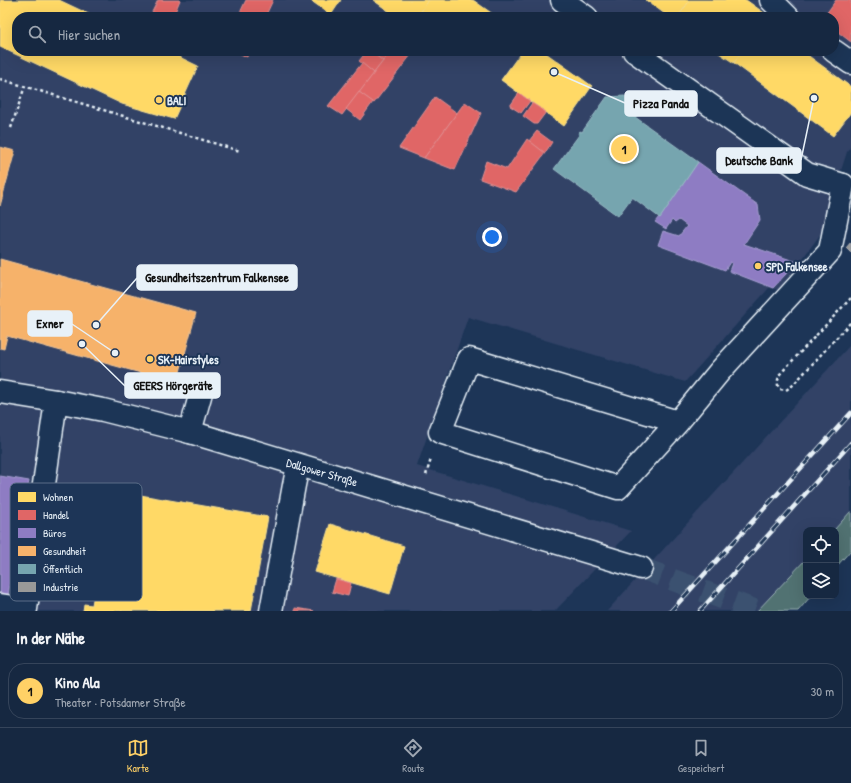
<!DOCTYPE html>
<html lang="de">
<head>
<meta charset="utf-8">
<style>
	body { margin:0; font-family:"Patrick Hand",sans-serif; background:#23344c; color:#f1f3f6 }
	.controls { position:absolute; right:12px; bottom:12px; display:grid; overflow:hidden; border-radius:8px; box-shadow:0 4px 16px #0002 }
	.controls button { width:36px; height:36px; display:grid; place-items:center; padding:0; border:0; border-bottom:1px solid #35445a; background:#162841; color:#f1f3f6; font:20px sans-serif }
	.you { position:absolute; left:492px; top:237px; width:14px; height:14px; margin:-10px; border:3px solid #fff; border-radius:50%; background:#1a73e8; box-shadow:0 0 0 6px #1a73e833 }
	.badge { display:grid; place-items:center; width:26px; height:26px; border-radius:50%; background:#ffd166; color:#111; font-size:13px; font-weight:700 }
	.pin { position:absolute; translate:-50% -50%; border:2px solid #fff; box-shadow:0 1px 4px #0006 }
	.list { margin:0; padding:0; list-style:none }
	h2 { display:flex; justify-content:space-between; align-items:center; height:52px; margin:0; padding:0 16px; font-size:17px }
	h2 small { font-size:13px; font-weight:400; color:#9ea6b1 }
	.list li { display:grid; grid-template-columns:26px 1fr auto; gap:12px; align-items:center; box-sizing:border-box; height:56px; margin:0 8px 8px; padding:0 8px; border:1px solid #35445a; border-radius:16px }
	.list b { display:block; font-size:15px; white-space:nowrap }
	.list p { margin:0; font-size:13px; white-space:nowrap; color:#9ea6b1 }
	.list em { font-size:13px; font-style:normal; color:#9ea6b1 }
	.icon { flex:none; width:22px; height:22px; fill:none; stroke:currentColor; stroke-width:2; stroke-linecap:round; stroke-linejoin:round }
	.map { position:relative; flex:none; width:851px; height:611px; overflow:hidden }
	.search { position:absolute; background:#162841; box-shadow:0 4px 16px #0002; left:12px; right:12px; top:12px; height:44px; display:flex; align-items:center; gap:10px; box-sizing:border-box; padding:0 14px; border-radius:16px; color:#9ea6b1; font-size:15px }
	.sheet { height:116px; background:#162841 }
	nav { display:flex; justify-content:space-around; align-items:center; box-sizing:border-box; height:56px; border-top:1px solid #35445a; background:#162841; font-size:11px; color:#9ea6b1 }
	nav a { display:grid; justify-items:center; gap:2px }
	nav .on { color:#ffd166 }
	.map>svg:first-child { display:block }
	.built { fill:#304266; fill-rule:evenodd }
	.green { fill:#517272; stroke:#9cb2b5 }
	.homes { fill:#ffd966; stroke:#f8e092 }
	.shops { fill:#e06666; stroke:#e29092 }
	.offices { fill:#8e7cc3; stroke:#a99fd3 }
	.health { fill:#f6b26b; stroke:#f2c595 }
	.public { fill:#76a5af; stroke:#98bcc5 }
	.industry { fill:#999; stroke:#b1b3b6 }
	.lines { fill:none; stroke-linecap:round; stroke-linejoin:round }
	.minor-tunnel { stroke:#3b516f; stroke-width:22; stroke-dasharray:22 11; stroke-linecap:butt }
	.minor-casing { stroke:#e8f1f8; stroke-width:25 }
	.path { stroke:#e8f1f8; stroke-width:2.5; stroke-dasharray:3 3; stroke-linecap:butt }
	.minor { stroke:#1d3557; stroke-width:22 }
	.rail-casing { stroke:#e8f1f8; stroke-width:4.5 }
	.rail { stroke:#1d3557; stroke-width:3; stroke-dasharray:9; stroke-linecap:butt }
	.poi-dot { fill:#ffd166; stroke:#1d3557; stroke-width:1.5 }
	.labels { text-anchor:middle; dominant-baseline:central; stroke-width:4; stroke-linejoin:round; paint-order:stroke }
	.poi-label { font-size:12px; font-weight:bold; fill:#e8f1f8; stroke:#1d3557; text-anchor:start }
	.street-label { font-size:12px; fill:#e8f1f8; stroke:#1d3557 }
	.key { fill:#1d3557; stroke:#5a6d87; stroke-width:1 }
	.key-label { font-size:11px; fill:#e8f1f8 }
	.leader { fill:none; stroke:#e8f1f8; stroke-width:1.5 }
	.callout-dot { fill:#e8f1f8; stroke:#1d3557; stroke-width:1.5 }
	.callout { fill:#e8f1f8; stroke:#e8f1f8; stroke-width:1.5 }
	.callout-label { font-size:13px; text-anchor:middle; font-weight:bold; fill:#111 }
</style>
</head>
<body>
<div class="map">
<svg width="851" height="611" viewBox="0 0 851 611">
	<rect width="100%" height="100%" fill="#1d3557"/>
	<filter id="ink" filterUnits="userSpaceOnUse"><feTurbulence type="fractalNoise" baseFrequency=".025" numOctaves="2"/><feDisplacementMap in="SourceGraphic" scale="8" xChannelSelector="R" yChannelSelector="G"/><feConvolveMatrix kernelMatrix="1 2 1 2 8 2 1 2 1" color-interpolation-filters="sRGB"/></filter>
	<g filter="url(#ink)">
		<!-- built -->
		<g class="built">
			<path d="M0 0H851V147L847 152 820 235 779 290 769 288 685 382 468 317 417 466 631 531 555 611H0ZM17 17H834V51H17Z"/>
			<path d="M851 344V511L834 530H806V559L757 611H607Z"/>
		</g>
		<!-- green -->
		<g class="green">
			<path d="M851 511V550L836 567V530H834Z"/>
			<path d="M806 559V596H811L798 611H757Z"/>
		</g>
		<!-- homes -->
		<g class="homes">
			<path d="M0 0H59L95 17H17V51H167L198 66 174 119 122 104 0 47Z"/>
			<path d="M310 0H341L331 15Z"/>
			<path d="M373 0H429L417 17H397Z"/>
			<path d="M429 0H473L497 17H426L420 13Z"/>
			<path d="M646 0H690L678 17H669Z"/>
			<path d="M690 0H746L767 15 766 17H678Z"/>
			<path d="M522 51H543L592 86 564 126 501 80Z"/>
			<path d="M716 51H742L734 63Z"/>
			<path d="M742 51H802L851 87V112L833 136 734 63Z"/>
			<path d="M123 492 268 517 251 611H83L84 604 92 605 97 577 108 579Z"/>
			<path d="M330 524 404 546 390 594 315 572Z"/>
		</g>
		<!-- shops -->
		<g class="shops">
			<path d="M158 0H180L173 17H163L152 12Z"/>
			<path d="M246 0H273L265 17H238Z"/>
			<path d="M836 0H851V42L834 29V17H824Z"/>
			<path d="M234 51H249L247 57Z"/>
			<path d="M367 51H370L383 61 374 73 359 61Z"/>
			<path d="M371 51H391L383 61Z"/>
			<path d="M391 51H414L374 103 359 92Z"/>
			<path d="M362 63 374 73 342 115 328 106Z"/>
			<path d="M359 92 373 102 360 120 346 109Z"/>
			<path d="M519 93 530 101 521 113 510 106Z"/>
			<path d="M435 97 457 113 424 158 399 148Z"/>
			<path d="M465 102 481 113 455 170 424 158Z"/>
			<path d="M532 103 546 112 537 124H534L523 116Z"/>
			<path d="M537 131 552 142 545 153 529 141Z"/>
			<path d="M527 139 545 153 516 192 480 179 486 161 507 169Z"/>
			<path d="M336 579 351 583 348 596 332 592Z"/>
			<path d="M295 608 314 611H295Z"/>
		</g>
		<!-- offices -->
		<g class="offices">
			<path d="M698 162 758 205 760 220 744 244 797 262 773 288 729 271 732 263 730 262 725 270 658 245 663 231 679 236 687 226 679 220 675 223 672 220 666 229 655 222 659 217 660 218Z"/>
			<path d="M0 476 29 481 8 595 0 593Z"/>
		</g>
		<!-- health -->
		<g class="health">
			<path d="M0 147 15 151 0 206Z"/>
			<path d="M0 259 196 313 177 383 7 336 4 349 0 348Z"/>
		</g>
		<!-- public -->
		<path class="public" d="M625 96 628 112 698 162 660 218 632 197 618 216 554 169 579 135 578 134 580 131 582 132 607 97Z"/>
		<!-- industry -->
		<path class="industry" d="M851 242V253L846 248Z"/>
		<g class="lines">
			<!-- minor-tunnel -->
			<path class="minor-tunnel" d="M641 568 757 611"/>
			<defs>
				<g id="minor">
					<path d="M562 0 586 17"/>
					<path d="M771 0 788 17"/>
					<path d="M634 51 807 174 843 185"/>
					<path d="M834 51 851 63"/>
					<path d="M0 392 56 401 103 410 190 432 641 568"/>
					<path d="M678 422 469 359 440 432 618 488 678 422 720 371 830 251 843 185"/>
					<path d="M190 432 202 389"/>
					<path d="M0 605 26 609 56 401"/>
					<path d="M271 611 294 485 298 466"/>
				</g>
			</defs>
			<!-- minor casing -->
			<use href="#minor" class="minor-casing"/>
			<!-- path -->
			<g class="path">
				<path d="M0 79 240 151"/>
				<path d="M11 128 25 86"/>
				<path d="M851 298 780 374C778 379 776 384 780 389L786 390 792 386 851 322"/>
				<path d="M426 475 431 459"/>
			</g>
			<!-- minor -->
			<use href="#minor" class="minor"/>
			<defs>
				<g id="rail">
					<path d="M671 611 851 413"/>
					<path d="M700 611 851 443"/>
				</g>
			</defs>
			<!-- rail casing -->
			<use href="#rail" class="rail-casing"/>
			<!-- rail -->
			<use href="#rail" class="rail"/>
		</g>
	</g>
	<!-- markers -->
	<g class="poi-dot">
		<circle cx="159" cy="100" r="4"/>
		<circle cx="758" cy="266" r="4"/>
		<circle cx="150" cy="359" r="4"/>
	</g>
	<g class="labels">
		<!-- poi labels -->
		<g class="poi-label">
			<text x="167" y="100">BALI</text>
			<text x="766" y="266">SPD Falkensee</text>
			<text x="158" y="359">SK-Hairstyles</text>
		</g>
		<!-- street labels -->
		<g class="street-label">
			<text transform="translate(322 472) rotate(16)">Dallgower Straße</text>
		</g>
	</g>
	<!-- legend -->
	<rect x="10" y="483" width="132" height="118" rx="6" class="key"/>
	<rect x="18" y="492" width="18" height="10" fill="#ffd966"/>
	<rect x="18" y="510" width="18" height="10" fill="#e06666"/>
	<rect x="18" y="528" width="18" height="10" fill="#8e7cc3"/>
	<rect x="18" y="546" width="18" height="10" fill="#f6b26b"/>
	<rect x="18" y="564" width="18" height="10" fill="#76a5af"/>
	<rect x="18" y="582" width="18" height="10" fill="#999"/>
	<g class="key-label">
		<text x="43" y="501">Wohnen</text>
		<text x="43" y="519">Handel</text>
		<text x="43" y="537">Büros</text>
		<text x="43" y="555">Gesundheit</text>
		<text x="43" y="573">Öffentlich</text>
		<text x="43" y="591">Industrie</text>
	</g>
	<!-- callouts -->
	<path class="leader" d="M554 72L625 103M814 98L801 160M96 325L137 278M115 353L72 324M82 344L125 386"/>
	<g class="callout-dot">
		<circle cx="554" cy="72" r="4"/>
		<circle cx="814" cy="98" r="4"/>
		<circle cx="96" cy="325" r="4"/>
		<circle cx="115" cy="353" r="4"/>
		<circle cx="82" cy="344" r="4"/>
	</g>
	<g class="callout">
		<rect x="625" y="91" width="72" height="25" rx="4"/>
		<rect x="717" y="148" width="84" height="25" rx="4"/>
		<rect x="137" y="265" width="160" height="25" rx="4"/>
		<rect x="28" y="311" width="44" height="25" rx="4"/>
		<rect x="125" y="373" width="95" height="25" rx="4"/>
	</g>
	<g class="callout-label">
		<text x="661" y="108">Pizza Panda</text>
		<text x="759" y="165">Deutsche Bank</text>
		<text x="217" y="282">Gesundheitszentrum Falkensee</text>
		<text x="50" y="328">Exner</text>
		<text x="173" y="390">GEERS Hörgeräte</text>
	</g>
</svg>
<div class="controls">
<button><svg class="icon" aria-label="locate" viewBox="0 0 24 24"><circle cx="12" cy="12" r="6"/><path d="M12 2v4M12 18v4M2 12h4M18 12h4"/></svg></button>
<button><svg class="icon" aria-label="layers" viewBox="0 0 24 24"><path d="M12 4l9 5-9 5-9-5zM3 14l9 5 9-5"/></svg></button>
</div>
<div class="you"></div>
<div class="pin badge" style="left:624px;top:149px">1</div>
<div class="search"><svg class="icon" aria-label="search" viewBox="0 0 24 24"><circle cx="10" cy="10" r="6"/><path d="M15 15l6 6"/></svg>Hier suchen</div>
</div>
<section class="sheet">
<h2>In der Nähe<small></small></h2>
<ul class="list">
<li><span class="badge">1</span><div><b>Kino Ala</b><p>Theater · Potsdamer Straße</p></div><em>30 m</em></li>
</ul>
</section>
<nav>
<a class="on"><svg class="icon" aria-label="map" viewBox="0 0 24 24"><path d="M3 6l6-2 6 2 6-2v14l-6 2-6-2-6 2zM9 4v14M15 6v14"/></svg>Karte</a>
<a><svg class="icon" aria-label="directions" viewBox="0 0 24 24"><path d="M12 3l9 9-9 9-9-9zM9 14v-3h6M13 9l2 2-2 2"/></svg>Route</a>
<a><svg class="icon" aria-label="saved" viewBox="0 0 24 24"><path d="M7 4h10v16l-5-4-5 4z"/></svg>Gespeichert</a>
</nav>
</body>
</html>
